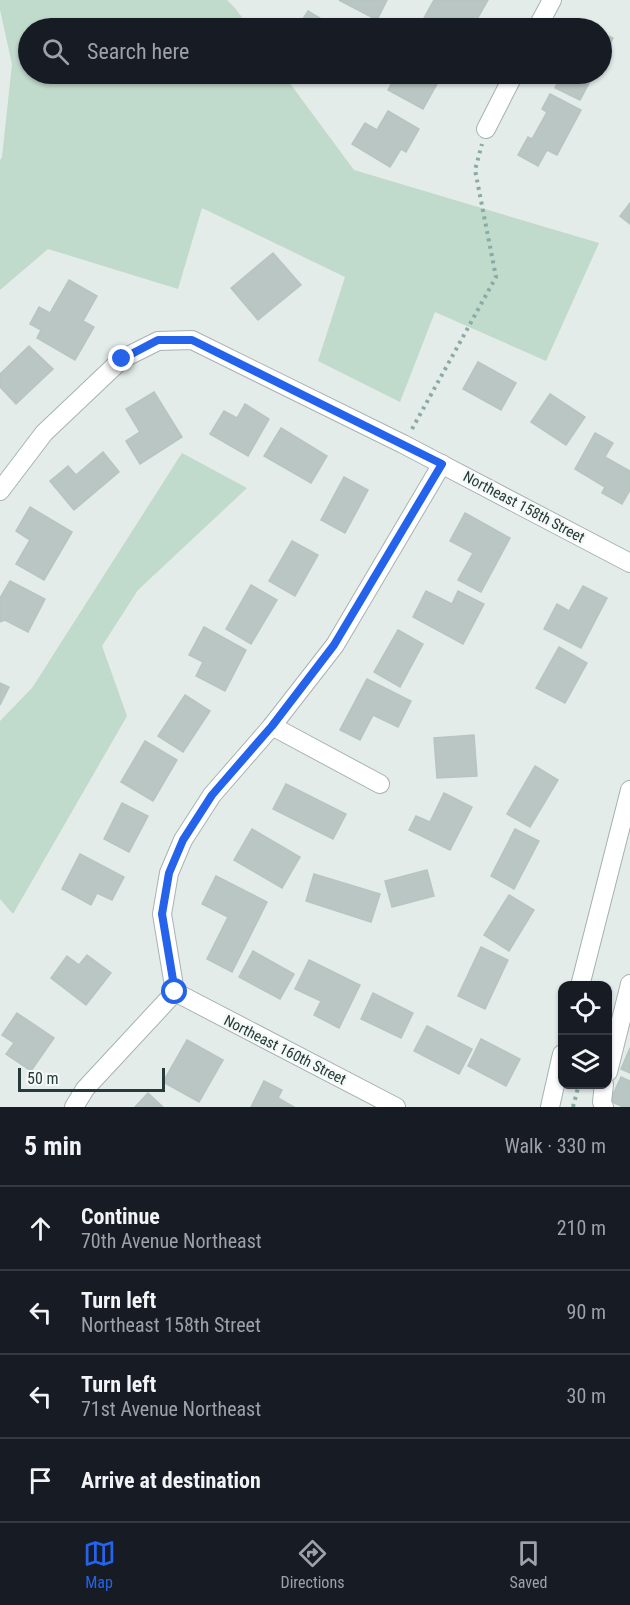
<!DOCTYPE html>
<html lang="en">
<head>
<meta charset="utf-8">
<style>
	body { margin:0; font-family:"Roboto Condensed",sans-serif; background:#20242c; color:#f1f3f6 }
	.controls { position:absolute; right:18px; bottom:18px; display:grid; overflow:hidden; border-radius:12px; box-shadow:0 2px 4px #0004 }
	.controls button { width:54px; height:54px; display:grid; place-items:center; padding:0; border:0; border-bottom:2px solid #363941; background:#171b24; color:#f1f3f6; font:30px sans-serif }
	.scale { position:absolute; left:18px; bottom:15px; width:147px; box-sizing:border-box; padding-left:6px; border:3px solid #263b39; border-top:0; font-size:16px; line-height:21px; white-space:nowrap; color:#263b39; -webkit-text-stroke:4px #f4f9f7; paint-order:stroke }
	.stop { position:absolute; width:18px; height:18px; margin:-14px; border:4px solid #2563eb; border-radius:50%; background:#fff }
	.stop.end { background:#2563eb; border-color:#fff; box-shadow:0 2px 6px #0008 }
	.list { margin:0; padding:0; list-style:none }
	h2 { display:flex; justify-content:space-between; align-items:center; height:78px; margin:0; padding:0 24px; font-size:26px }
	h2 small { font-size:20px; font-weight:400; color:#9ea1a6 }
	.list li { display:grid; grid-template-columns:39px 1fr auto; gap:18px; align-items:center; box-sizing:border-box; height:84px; padding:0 24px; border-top:2px solid #363941 }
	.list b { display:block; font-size:22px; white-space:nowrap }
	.list p { margin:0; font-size:20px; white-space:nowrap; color:#9ea1a6 }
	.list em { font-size:20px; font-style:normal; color:#9ea1a6 }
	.icon { flex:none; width:33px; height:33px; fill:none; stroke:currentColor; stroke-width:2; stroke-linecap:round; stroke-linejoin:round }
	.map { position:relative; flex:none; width:630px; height:1107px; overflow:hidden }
	.search { position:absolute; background:#171b24; box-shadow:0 2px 4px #0004; left:18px; right:18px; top:18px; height:66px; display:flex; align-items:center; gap:15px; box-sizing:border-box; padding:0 21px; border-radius:33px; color:#9ea1a6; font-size:22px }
	.sheet { height:414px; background:#171b24 }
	nav { display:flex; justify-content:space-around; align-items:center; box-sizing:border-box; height:84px; border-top:2px solid #363941; background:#171b24; font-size:16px; color:#9ea1a6 }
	nav a { display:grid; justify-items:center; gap:3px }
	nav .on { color:#2563eb }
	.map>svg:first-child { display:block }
	.green { fill:#c0dacb }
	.building { fill:#bac6c3; stroke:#b7c5c1; stroke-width:1.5 }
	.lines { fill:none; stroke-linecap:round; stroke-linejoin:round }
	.minor-casing { stroke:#a7b3b1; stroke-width:20 }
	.secondary-casing { stroke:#a1b3af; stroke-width:20 }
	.path { stroke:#88aba6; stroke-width:4; stroke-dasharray:3 4.5; stroke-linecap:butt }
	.minor { stroke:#fff; stroke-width:18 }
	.secondary { stroke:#fff; stroke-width:18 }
	.route { stroke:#2563eb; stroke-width:8 }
	.labels { text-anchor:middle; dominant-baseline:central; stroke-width:5; stroke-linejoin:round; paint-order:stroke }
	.street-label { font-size:15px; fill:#263b39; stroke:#f4f9f7 }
</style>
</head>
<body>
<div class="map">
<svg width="630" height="1107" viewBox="0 0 630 1107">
	<rect width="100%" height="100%" fill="#e4ece9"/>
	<!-- green -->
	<g class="green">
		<path d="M0 0H227L235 8 250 28H28V74H283L354 170 599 243 546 361 435 312 400 402 318 361 345 277 202 208 178 289 48 249 0 290V160L2 157 12 64 0 10Z"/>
		<path d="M182 453 247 488 138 590 102 646 127 716 13 914 0 899V721L32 688Z"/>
	</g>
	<!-- building -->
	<g class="building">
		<path d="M339 0H387L377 20Z"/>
		<path d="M434 0H488L472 28H443L424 18Z"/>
		<path d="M308 11 331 25 329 28H297Z"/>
		<path d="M602 33 613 38 602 60Z"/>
		<path d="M397 74H428L426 76 438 82 423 109 388 90Z"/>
		<path d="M562 74H594L580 100 555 88Z"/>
		<path d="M550 94 581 110 557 155 547 150 538 166 518 155 528 137 532 139 547 112 542 109Z"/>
		<path d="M388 111 419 129 406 152 401 149 390 167 352 144 365 123 377 130Z"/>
		<path d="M630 203V224L620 216Z"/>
		<path d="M273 253 301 285 258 320 231 288Z"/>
		<path d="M69 280 97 296 83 321 94 327 75 360 37 338 41 330 30 324 39 307 50 313Z"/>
		<path d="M29 346 53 369 16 404 0 387V374Z"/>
		<path d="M478 362 516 383 501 410 463 389Z"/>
		<path d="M154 392 182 437 140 464 126 441 140 432 126 409Z"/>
		<path d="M550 394 585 417 566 445 531 422Z"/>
		<path d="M245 404 269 419 248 456 210 434 224 411 237 418Z"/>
		<path d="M281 428 327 456 311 483 264 456Z"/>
		<path d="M595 433 613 443 605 457 630 471V490L622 504 602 493 605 487 575 469Z"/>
		<path d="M103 452 119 472 74 510 50 481 68 466 76 475Z"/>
		<path d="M344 477 368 490 345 533 321 520Z"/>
		<path d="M30 507 72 532 44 580 16 564 30 540 16 531Z"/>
		<path d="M465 513 510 538 481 592 458 580 473 553 450 541Z"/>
		<path d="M292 541 318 555 295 596 269 581Z"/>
		<path d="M10 581 45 599 28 632 5 620 0 622V598Z"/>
		<path d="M251 585 277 600 251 644 226 629Z"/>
		<path d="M583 586 607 598 581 648 544 629 557 604 569 611Z"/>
		<path d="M426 591 452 604 458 591 484 604 463 644 413 617Z"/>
		<path d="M204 627 246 650 225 691 196 676 203 662 189 655Z"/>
		<path d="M398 630 423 644 400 687 374 672Z"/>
		<path d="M559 647 587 663 565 703 536 688Z"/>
		<path d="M367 679 411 701 398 727 373 715 360 740 340 730Z"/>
		<path d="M0 683 9 687 0 705Z"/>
		<path d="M185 695 210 711 183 752 158 736Z"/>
		<path d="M474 735 477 776 437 778 434 738Z"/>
		<path d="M145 741 177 760 153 801 121 782Z"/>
		<path d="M535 766 558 780 530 827 507 814Z"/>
		<path d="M286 784 346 814 333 839 273 809Z"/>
		<path d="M444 793 472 807 450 850 409 830 416 816 430 822Z"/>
		<path d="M122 803 148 816 129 852 104 839Z"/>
		<path d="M252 829 300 857 282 888 234 860Z"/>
		<path d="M515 829 539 841 514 889 491 876Z"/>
		<path d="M80 854 124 877 112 900 97 893 91 905 62 889Z"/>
		<path d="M427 870 434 896 392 907 385 881Z"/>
		<path d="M314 874 380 894 371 922 306 901Z"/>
		<path d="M216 876 267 902 232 972 207 959 228 917 202 904Z"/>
		<path d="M509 895 534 910 509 951 484 935Z"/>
		<path d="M481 947 508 960 485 1009 458 996Z"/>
		<path d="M253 951 294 974 280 999 239 977Z"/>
		<path d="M87 955 111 973 86 1005 51 978 67 956 79 965Z"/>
		<path d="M309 960 360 985 339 1028 314 1015 321 1001 295 989Z"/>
		<path d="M373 993 413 1013 401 1038 361 1019Z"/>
		<path d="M17 1013 54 1038 31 1071 6 1054 14 1043 2 1035Z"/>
		<path d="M427 1026 472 1049 459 1074 414 1051Z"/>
		<path d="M481 1039 520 1059 506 1086 468 1066Z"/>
		<path d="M187 1040 223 1060 199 1102 163 1082Z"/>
		<path d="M630 1048V1073L621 1069Z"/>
		<path d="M621 1077 630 1081V1107H623L610 1101Z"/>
		<path d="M264 1081 282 1090 278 1098 294 1107H251Z"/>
		<path d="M148 1093 163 1107H135Z"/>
	</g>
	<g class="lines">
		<defs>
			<g id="minor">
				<path d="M537 28 552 0"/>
				<path d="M486 129 514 74"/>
				<path d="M0 491 44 433 122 359 158 341 192 340 403 444 630 563"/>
				<path d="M272 726 380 784"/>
				<path d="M175 992 396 1107"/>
				<path d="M608 1072 630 984"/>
				<path d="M74 1107 85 1089 175 992 162 914 169 873 183 840 212 795 272 726 335 645 442 464"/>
				<path d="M604 1107 602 1102 604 1084"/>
			</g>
			<g id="secondary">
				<path d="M580 986 630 790"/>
				<path d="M550 1107 562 1054"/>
			</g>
		</defs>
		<!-- minor casing -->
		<use href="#minor" class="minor-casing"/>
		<!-- secondary casing -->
		<use href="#secondary" class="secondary-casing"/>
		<!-- path -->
		<g class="path">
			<path d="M412 429 496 277 475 170 482 144"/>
			<path d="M573 1107 579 1084"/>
		</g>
		<!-- minor -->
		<use href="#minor" class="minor"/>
		<!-- secondary -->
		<use href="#secondary" class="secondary"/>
	</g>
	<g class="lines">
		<!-- route -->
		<path class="route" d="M122 359 158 340H192L442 464 334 645 272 726 212 795 183 840 169 873 162 914 175 992"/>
	</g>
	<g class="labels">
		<!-- street labels -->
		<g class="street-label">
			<text transform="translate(524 507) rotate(28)">Northeast 158th Street</text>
			<text transform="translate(285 1050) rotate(27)">Northeast 160th Street</text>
		</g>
	</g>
</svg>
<div class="controls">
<button><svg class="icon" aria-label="locate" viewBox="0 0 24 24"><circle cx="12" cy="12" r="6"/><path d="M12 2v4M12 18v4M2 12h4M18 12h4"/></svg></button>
<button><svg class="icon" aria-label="layers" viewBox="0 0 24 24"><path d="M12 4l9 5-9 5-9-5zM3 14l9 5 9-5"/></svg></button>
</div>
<div class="scale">50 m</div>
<div class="stop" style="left:175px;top:992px"></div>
<div class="stop end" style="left:122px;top:359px"></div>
<div class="search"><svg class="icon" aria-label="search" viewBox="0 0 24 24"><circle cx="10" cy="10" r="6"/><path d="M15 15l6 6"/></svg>Search here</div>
</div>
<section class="sheet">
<h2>5 min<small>Walk · 330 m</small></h2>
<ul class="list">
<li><svg class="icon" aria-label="ahead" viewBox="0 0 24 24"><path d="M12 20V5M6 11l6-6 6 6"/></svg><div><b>Continue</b><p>70th Avenue Northeast</p></div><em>210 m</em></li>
<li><svg class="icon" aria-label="left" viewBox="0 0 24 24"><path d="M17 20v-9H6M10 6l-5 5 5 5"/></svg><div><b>Turn left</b><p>Northeast 158th Street</p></div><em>90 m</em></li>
<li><svg class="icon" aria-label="left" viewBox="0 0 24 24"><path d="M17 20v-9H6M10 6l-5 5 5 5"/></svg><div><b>Turn left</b><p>71st Avenue Northeast</p></div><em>30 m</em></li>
<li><svg class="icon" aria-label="arrive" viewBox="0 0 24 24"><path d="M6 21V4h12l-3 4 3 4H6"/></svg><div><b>Arrive at destination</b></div></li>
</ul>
</section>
<nav>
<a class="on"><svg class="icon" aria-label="map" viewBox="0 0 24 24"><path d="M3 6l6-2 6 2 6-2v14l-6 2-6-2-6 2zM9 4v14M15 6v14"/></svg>Map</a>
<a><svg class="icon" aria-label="directions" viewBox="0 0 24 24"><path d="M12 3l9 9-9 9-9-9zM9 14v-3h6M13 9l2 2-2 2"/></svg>Directions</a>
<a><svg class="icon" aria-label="saved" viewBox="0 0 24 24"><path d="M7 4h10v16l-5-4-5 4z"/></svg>Saved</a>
</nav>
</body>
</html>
